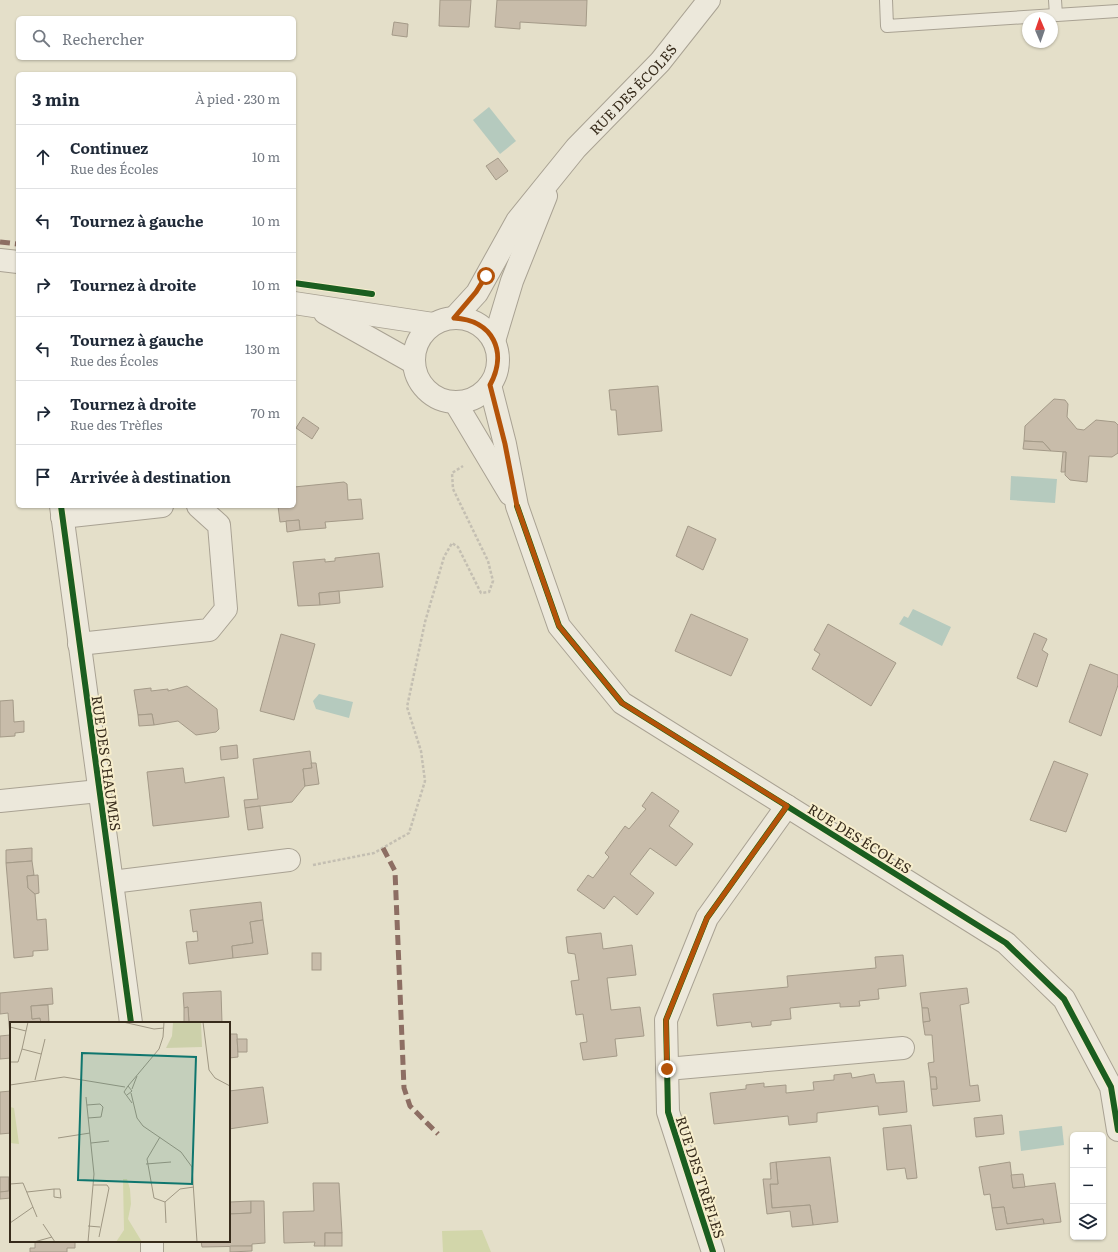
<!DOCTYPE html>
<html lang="fr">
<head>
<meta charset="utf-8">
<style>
	body { margin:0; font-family:Literata,serif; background:#f2f2f3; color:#1f2937 }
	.controls { position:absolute; right:12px; bottom:12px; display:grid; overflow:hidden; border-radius:6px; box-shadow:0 1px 3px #0004 }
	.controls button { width:36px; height:36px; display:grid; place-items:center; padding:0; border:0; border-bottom:1px solid #e0e1e3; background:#fff; color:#1f2937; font:20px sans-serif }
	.compass { position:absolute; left:1022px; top:12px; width:36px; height:36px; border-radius:50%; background:#fff; box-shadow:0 1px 3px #0004; rotate:358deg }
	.stop { position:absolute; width:12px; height:12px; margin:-9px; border:3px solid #b45309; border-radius:50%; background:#fff }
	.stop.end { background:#b45309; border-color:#fff; box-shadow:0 1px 4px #0008 }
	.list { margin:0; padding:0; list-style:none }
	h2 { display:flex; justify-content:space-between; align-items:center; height:52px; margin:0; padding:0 16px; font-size:17px }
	h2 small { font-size:13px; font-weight:400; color:#747a83 }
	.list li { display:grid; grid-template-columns:26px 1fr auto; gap:12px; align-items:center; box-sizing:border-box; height:64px; padding:0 16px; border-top:1px solid #e0e1e3 }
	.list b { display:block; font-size:15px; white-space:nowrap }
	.list p { margin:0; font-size:13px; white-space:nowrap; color:#747a83 }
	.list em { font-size:13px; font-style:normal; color:#747a83 }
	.icon { flex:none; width:22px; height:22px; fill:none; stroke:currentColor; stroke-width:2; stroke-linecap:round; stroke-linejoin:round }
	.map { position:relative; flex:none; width:1118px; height:1252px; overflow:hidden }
	.search { position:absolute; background:#fff; box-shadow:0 1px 3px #0004; left:16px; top:16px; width:280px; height:44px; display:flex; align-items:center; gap:10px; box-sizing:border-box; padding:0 14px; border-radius:6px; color:#747a83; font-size:15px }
	.panel { position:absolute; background:#fff; box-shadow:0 1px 3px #0004; left:16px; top:72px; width:280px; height:436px; border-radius:6px }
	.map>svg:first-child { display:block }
	.green { fill:#d2d6aa }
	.water { fill:#b5cabe }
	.building { fill:#c8bcaa; stroke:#a49a88 }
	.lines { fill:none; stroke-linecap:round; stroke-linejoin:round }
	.service-casing { stroke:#a9a293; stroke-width:14 }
	.minor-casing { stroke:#a9a293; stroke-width:24 }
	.tertiary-casing { stroke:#a9a293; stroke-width:24 }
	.path { stroke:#c4bfb2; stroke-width:2.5; stroke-dasharray:3 2; stroke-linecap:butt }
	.service { stroke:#ece8db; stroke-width:12 }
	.minor { stroke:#ece8db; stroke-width:22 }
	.tertiary { stroke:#ece8db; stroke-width:22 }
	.quiet { stroke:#8d6e63; stroke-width:5; stroke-dasharray:10 5; stroke-linecap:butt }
	.cycleway-casing { stroke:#f7eecd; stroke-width:8 }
	.cycleway { stroke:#1b5e20; stroke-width:6 }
	.route { stroke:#b45309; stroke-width:5 }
	.labels { text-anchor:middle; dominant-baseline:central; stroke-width:4; stroke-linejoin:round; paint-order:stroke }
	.street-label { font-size:14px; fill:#372b1b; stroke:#f7eecd }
	.inset-road { fill:none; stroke:#9f9783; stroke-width:1 }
	.view { fill:#0f766e; fill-opacity:0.15; stroke:#0f766e; stroke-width:2 }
	.inset-edge { fill:none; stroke:#372b1b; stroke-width:2 }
</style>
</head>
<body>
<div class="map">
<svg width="1118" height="1252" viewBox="0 0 1118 1252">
	<rect width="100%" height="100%" fill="#e4dfc9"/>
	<!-- green -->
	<path class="green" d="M482 1230 491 1252H443L442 1231Z"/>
	<!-- water -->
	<g class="water">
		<path d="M489 107 516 141 500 154 473 120Z"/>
		<path d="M1011 476 1057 479 1055 503 1010 500Z"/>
		<path d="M913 609 951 627 942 646 899 624 904 616 908 618Z"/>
		<path d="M319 694 353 702 349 718 316 709 313 701Z"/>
		<path d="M1062 1126 1064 1145 1021 1151 1019 1131Z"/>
	</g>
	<!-- building -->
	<g class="building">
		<path d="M440 0H471L469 27 439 26Z"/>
		<path d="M497 0H587L586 26 520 22V29L495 27Z"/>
		<path d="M394 22 408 24 407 37 392 35Z"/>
		<path d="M498 158 508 171 496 180 486 166Z"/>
		<path d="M658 386 662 431 618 435 616 410H611L609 390Z"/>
		<path d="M1054 399 1065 400 1068 404 1067 417 1077 429 1084 430 1096 420 1115 422 1118 425V453L1112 457 1089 456 1087 482 1070 480 1065 475 1066 452 1051 451 1043 442 1024 441 1025 426Z"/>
		<path d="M303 417 319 428 312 439 296 428Z"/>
		<path d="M1024 441 1043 442 1051 451 1023 449Z"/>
		<path d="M1063 452H1066L1065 472H1061Z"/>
		<path d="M344 482 347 484 348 500 361 499 363 519 325 522 326 528 300 530 299 520 280 522 278 506H294V487Z"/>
		<path d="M299 520 300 530 287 532 286 521Z"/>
		<path d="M688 526 716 539 703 570 676 556Z"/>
		<path d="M379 553 383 587 319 593 320 605 298 606 293 562 325 559V562L335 561V558Z"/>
		<path d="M339 591 340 603 320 605 319 593Z"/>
		<path d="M691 614 748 639 731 676 675 651Z"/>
		<path d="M828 624 896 663 871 706 812 669 820 654 814 650Z"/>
		<path d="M1034 633 1047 639 1042 650 1048 654 1037 687 1017 678Z"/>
		<path d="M281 634 315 644 294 720 260 711Z"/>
		<path d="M1090 664 1118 675V685L1101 736 1069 722Z"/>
		<path d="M187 686 217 709 219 729 216 732 196 735 178 721 154 725 152 714 138 715 134 690 151 688V691L168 689V691Z"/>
		<path d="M13 700 14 722 24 721V732L15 733V736L0 737V701Z"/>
		<path d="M152 714 154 725 139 726 138 715Z"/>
		<path d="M237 745 238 758 221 760 220 747Z"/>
		<path d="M310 751 312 768 303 769 305 786 292 802 245 808 244 800 258 799 253 759Z"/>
		<path d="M1054 761 1088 774 1066 832 1030 820Z"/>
		<path d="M311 763H316L319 784 305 786 303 769 312 768Z"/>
		<path d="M183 768 185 783 224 777 229 817 153 826 147 772Z"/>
		<path d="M652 792 679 811 669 826 693 844 676 866 650 848 630 874 654 893 637 915 614 896 604 909 577 890 588 875 593 878 609 857 605 853 625 826 629 829 646 809 642 806Z"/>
		<path d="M260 806 263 828 248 830 245 808Z"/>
		<path d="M32 848V861L6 863V850Z"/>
		<path d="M32 861 34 875 27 876 28 888 35 894 37 920 46 919 48 950 33 951V956L14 958 6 863Z"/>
		<path d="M38 875 39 893 35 894 28 888 27 876Z"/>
		<path d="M261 902 263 920 250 922 253 943 232 946 233 958 189 964 186 942 198 941 197 931 193 932 190 910Z"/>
		<path d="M263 920 268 954 233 958 232 946 253 943 250 922Z"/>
		<path d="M601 933 603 949 632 945 636 975 607 978 611 1010 640 1007 644 1036 615 1039 617 1056 583 1060 580 1043 587 1042 583 1014 576 1015 571 981 579 980 575 954 568 953 566 937Z"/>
		<rect x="312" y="953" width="9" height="17"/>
		<path d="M903 955 906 986 878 989 879 999 859 1001 860 1006 840 1007V1003L790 1008 791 1019 771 1021V1025L752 1027 751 1022 717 1026 713 994 788 987 787 976 876 968 875 957Z"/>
		<path d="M52 988 53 1004 31 1006 32 1019 40 1018 41 1023H11V1048L8 1013 0 1014V993Z"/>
		<path d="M967 988 969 1003 960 1005 970 1086 978 1085 980 1101 933 1106 931 1089H937L936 1077H930L928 1063 934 1062 932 1035H925L923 1022 930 1021 928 1008H922L920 993Z"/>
		<path d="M221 991 222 1023H189L188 1007 184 1008 183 993Z"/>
		<path d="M48 1005 49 1023H41L40 1018 32 1019 31 1006Z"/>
		<path d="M188 1007 189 1023H184V1008Z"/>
		<path d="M922 1008H928L930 1021 923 1022Z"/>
		<path d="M229 1034H237L238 1057 229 1058Z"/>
		<path d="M10 1035 11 1058 0 1059V1036Z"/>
		<path d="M237 1039H247V1052H238Z"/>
		<path d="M851 1073 852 1078 874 1074 876 1083 904 1081 907 1112 879 1115 878 1106 817 1113V1122L789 1125 788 1116 714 1124 710 1093 746 1089V1085L764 1083V1087L786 1085V1093L814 1090 813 1082 834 1080V1075Z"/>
		<path d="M930 1077H936L937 1089H931Z"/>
		<path d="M263 1087 268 1123 229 1129V1091Z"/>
		<path d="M11 1091V1133L0 1134V1092Z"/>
		<path d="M1002 1115 1004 1134 976 1137 974 1118Z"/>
		<path d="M911 1125 917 1178 907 1179 905 1168 887 1170 883 1128Z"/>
		<path d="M830 1157 838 1222 813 1225 810 1205 772 1208 770 1184H778L776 1162Z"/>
		<path d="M776 1162 778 1184H770L772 1208 810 1205 813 1225 792 1227 790 1211 767 1214 763 1179H771L770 1163Z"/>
		<path d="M1010 1162 1013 1188 1055 1183 1061 1222 1044 1224 1043 1219 1007 1224 1004 1207 992 1208 990 1194 984 1195 979 1167Z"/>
		<path d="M1023 1174 1025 1187 1013 1188 1011 1175Z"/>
		<path d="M0 1177H9V1191L0 1192Z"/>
		<path d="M9 1177H11V1198L0 1199V1192L9 1191Z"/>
		<path d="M313 1183H339L342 1233H325V1246H314L315 1242 284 1243 283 1212 314 1211Z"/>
		<path d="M251 1201V1213L230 1214V1202Z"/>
		<path d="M251 1201H264L265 1243 252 1244V1246L202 1247 201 1241H229V1214L251 1213Z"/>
		<path d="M1004 1207 1007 1224 1043 1219 1044 1224 996 1230 992 1208Z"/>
		<rect x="325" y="1233" width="17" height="13"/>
		<path d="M35 1241H75V1248H67V1252H30V1248H35Z"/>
		<path d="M230 1246H252V1251L230 1252Z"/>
	</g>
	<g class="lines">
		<defs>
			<g id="service">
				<path d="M886 0 887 26 1118 11"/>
				<path d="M1055 0 1056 15"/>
			</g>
			<g id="minor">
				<path d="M61 506 131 1023"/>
				<path d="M62 517 162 506"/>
				<path d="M79 644 209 630 226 609 219 525 198 506"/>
				<path d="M0 801 99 791"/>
				<path d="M112 882 289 860"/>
				<path d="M667 1069 903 1048"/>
				<path d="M152 1241V1252"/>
				<path d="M713 1252 668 1112 666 1020 707 918 787 806"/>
			</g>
			<g id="tertiary">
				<path d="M0 260 18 262"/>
				<path d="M294 303 433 324"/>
				<path d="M325 313 414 363"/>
				<path id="s1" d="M454 318 477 293 517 221 576 148 660 62 709 0"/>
				<circle cx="456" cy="360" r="42"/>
				<path d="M494 341 512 281 546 196"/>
				<path d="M490 385 505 444 517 506 559 626 622 703 1006 943 1064 999 1111 1087 1118 1130"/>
				<path d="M455 402 510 494"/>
			</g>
		</defs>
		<!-- service casing -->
		<use href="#service" class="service-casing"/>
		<!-- minor casing -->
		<use href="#minor" class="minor-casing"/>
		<!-- tertiary casing -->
		<use href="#tertiary" class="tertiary-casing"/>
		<!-- path -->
		<path class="path" d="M313 865 374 853 409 833 425 781 421 751 407 707 425 622 444 557 452 543 458 547 481 593 489 592 493 581 488 561 453 489 452 473 463 466"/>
		<!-- service -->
		<use href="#service" class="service"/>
		<!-- minor -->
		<use href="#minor" class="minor"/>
		<!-- tertiary -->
		<use href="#tertiary" class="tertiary"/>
		<!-- quiet -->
		<g class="quiet">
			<path d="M0 242 18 244"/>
			<path d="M383 848 395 871 404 1088 410 1106 438 1134"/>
		</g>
		<defs>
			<g id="cycleway">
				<path d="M294 283 372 294"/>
				<path d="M61 506 131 1023"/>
				<path d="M517 506 559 626 622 703 1006 943 1064 999 1111 1087 1118 1130"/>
				<path d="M713 1252 668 1112 666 1020 707 918 787 806"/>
			</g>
		</defs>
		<!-- cycleway casing -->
		<use href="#cycleway" class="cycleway-casing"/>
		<!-- cycleway -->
		<use href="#cycleway" class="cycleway"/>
	</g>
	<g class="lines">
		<!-- route -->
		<path class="route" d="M486 276 476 292 454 318C493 320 508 352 490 385L505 444 517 506 559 626 622 703 787 806 707 918 666 1020 667 1069"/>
	</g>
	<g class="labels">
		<!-- street labels -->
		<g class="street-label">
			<text stroke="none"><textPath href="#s1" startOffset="292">RUE DES ÉCOLES</textPath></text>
			<text transform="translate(107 763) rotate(82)">RUE DES CHAUMES</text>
			<text transform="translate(860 838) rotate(32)">RUE DES ÉCOLES</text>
			<text transform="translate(701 1177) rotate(72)">RUE DES TRÈFLES</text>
		</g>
	</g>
	<!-- overview -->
	<g transform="translate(10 1022)">
		<rect width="220" height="220" fill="#e4dfc9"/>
		<path d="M0 85 4 86 9 122 0 121ZM113 157H117L120 167 121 182 118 197 132 220H106L114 208Z" fill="#d2d6aa"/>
		<path d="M191 0 192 25 156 26 162 14 163 1Z" fill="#ccd0aa"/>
		<path class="inset-road" d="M18 0 12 27 31 32M113 0 144 7 154 6M193 0 199 48 205 56 220 64M0 5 16 9M0 40H8L12 27M25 58 35 17M0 63 54 55 115 65M118 64 149 27 153 15 154 0M122 67 127 54M121 71 127 96 133 104 171 130 182 145 187 220M117 73 122 69 118 64 114 70 122 81M76 75 84 152 78 220M77 83 90 82 93 85 91 95 78 96M150 115 137 137 144 176 155 180 170 167 184 165M48 116 80 111M81 121 99 119M136 142 161 140M0 162 13 161 27 195M83 163H97L99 166 89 215M17 170 44 167H50L51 176 44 175V167M155 180 156 201M0 201 23 185M33 202 45 220M78 204 90 205M24 220 42 215"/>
		<path class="view" d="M72 31 186 35 182 162 68 158Z"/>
		<rect width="220" height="220" class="inset-edge"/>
	</g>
</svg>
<div class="controls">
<button>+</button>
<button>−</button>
<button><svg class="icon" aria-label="layers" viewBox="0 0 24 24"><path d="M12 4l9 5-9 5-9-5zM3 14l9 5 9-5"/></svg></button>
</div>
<svg class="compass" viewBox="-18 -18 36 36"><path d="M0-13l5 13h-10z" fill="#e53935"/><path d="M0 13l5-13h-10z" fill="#747a83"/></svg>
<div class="stop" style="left:486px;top:276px"></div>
<div class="stop end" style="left:667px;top:1069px"></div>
<div class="search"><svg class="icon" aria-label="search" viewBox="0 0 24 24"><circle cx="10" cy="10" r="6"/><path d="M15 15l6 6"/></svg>Rechercher</div>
<section class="panel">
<h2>3 min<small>À pied · 230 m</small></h2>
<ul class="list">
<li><svg class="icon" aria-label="ahead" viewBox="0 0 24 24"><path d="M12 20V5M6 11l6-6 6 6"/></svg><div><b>Continuez</b><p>Rue des Écoles</p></div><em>10 m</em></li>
<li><svg class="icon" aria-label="left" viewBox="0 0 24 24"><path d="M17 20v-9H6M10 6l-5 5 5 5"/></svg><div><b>Tournez à gauche</b></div><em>10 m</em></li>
<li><svg class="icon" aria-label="right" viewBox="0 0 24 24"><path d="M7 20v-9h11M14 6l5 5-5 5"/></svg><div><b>Tournez à droite</b></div><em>10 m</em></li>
<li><svg class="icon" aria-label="left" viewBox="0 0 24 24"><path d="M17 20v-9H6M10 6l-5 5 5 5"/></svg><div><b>Tournez à gauche</b><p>Rue des Écoles</p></div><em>130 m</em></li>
<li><svg class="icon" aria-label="right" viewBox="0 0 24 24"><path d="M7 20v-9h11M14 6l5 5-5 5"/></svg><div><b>Tournez à droite</b><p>Rue des Trèfles</p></div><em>70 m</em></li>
<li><svg class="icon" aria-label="arrive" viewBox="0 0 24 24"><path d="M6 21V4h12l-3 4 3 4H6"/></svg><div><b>Arrivée à destination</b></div></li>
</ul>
</section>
</div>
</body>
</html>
